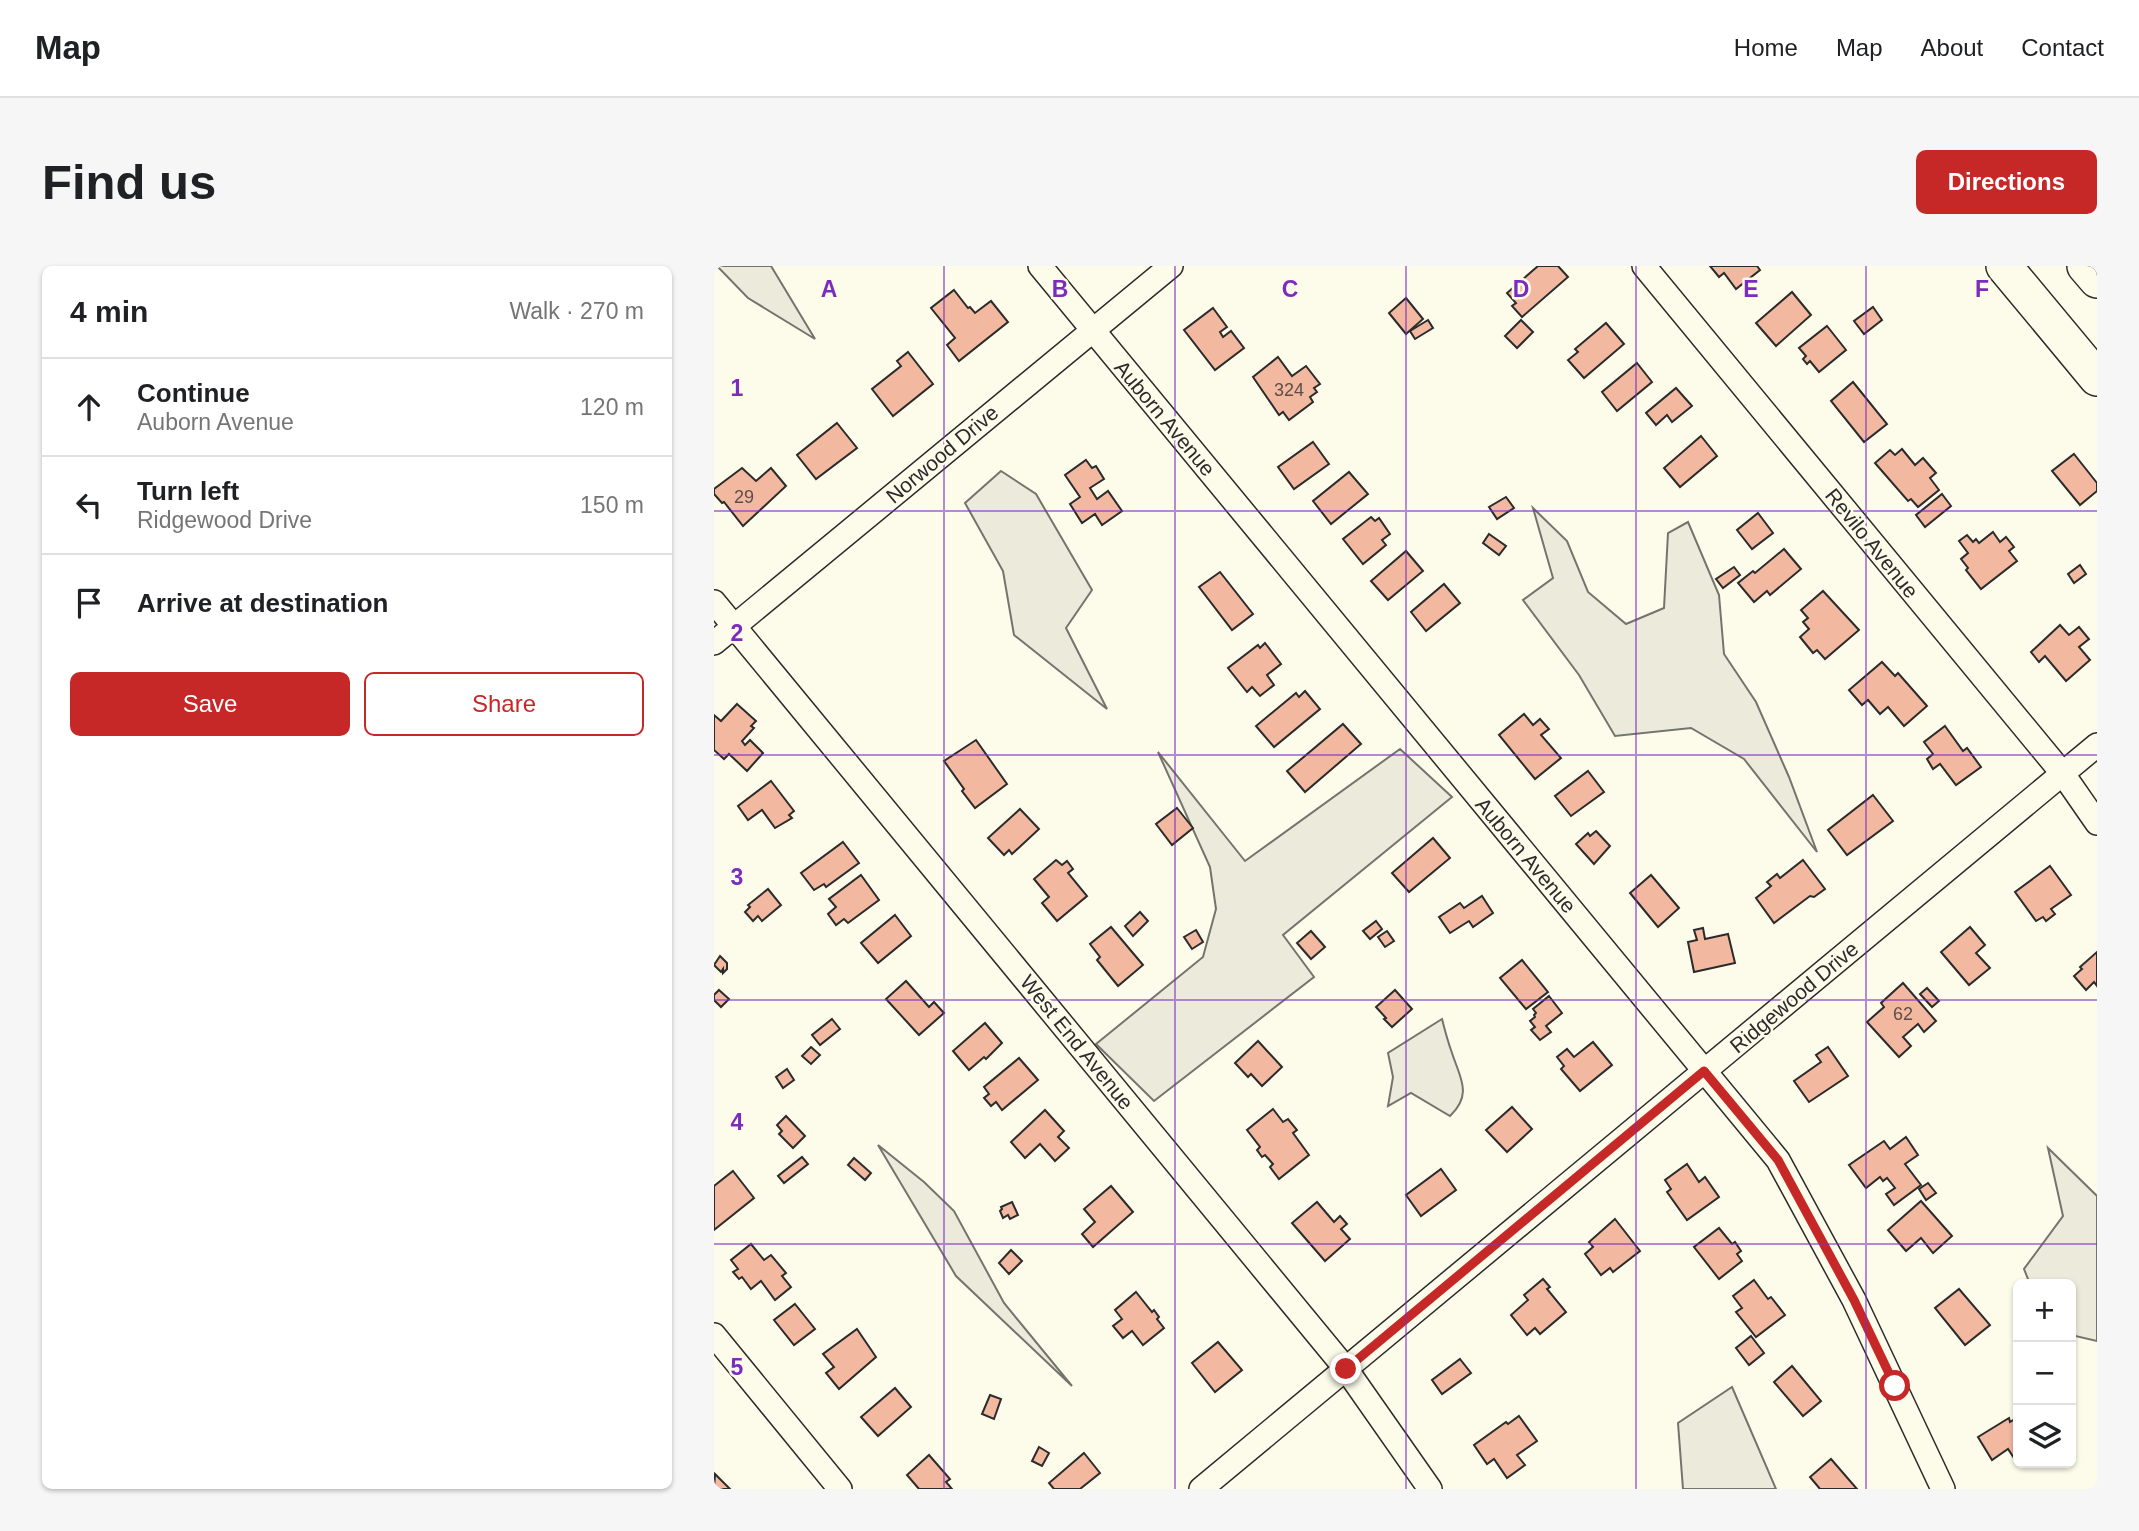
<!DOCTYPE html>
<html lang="en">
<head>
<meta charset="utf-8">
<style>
	body { margin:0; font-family:Arial,sans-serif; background:#f6f6f6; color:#202124 }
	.controls { position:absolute; right:21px; bottom:21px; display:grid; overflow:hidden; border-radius:10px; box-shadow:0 2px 5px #0004 }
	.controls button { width:63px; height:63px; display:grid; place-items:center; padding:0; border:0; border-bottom:2px solid #e0e0e0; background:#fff; color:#202124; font:35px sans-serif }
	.stop { position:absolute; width:21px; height:21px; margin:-16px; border:5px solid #c62828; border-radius:50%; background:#fff }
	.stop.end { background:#c62828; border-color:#fff; box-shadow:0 2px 7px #0008 }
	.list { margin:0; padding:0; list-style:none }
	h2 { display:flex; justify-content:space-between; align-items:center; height:91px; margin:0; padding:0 28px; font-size:30px }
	h2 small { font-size:23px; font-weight:400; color:#757577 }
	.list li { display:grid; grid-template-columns:46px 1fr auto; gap:21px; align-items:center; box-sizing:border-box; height:98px; padding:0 28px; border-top:2px solid #e0e0e0 }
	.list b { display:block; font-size:26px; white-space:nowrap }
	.list p { margin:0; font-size:23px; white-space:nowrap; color:#757577 }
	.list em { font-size:23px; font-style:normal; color:#757577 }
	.actions { display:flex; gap:14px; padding:21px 28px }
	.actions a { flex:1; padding:16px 0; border:2px solid #c62828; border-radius:10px; text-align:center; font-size:24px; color:#c62828 }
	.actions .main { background:#c62828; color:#fff }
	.icon { flex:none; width:38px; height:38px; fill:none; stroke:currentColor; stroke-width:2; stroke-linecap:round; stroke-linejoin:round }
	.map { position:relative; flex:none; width:1383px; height:1223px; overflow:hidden; border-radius:10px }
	header { display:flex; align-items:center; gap:42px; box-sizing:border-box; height:98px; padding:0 35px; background:#fff; border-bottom:2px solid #e0e0e0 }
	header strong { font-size:33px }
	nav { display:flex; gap:38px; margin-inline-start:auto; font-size:24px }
	.intro { display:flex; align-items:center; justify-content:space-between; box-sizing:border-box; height:168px; padding:0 42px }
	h1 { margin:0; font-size:49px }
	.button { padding:18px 32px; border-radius:10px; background:#c62828; color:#fff; font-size:24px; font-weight:700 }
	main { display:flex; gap:42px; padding:0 42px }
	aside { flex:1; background:#fff; border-radius:10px; box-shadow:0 2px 5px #0004 }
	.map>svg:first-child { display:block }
	.green { fill:#ecebdb; stroke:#74746e; stroke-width:2 }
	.building { fill:#f2b8a0; stroke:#2b2b2b; stroke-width:2 }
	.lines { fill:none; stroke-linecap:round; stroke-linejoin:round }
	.minor-casing { stroke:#2b2b2b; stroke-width:26 }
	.highway-casing { stroke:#2b2b2b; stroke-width:38 }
	.minor { stroke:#fdfbea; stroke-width:23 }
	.highway { stroke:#fdfbea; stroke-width:35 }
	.route { stroke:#c62828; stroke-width:9 }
	.grid { fill:none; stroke:#7b2cbf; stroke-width:2; stroke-opacity:0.55 }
	.labels { text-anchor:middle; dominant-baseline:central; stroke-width:5; stroke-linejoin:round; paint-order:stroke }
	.number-label { font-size:18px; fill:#5d4e48 }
	.street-label { font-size:21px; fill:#2b2b2b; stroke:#fdfbea }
	.grid-label { font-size:23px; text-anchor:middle; font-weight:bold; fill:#7b2cbf; stroke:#fdfbea; stroke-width:5; stroke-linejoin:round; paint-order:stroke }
</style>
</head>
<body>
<header>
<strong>Map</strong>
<nav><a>Home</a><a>Map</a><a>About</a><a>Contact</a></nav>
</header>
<div class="intro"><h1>Find us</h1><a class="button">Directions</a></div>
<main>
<aside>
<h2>4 min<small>Walk · 270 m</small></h2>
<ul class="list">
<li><svg class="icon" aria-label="ahead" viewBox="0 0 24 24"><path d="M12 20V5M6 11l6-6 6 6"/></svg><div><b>Continue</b><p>Auborn Avenue</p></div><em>120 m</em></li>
<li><svg class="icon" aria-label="left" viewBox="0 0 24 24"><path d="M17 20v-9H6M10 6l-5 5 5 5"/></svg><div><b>Turn left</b><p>Ridgewood Drive</p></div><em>150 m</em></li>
<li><svg class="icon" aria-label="arrive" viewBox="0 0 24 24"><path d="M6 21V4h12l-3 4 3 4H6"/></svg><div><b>Arrive at destination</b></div></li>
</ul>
<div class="actions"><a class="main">Save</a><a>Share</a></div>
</aside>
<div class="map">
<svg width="1383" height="1223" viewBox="0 0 1383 1223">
	<rect width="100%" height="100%" fill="#fdfbea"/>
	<!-- green -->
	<g class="green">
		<path d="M3 0H57L101 73 34 32Z"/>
		<path d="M287 205 322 228 378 324 352 362 393 443 300 369 289 305 251 237Z"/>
		<path d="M819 242 853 275 874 326 912 358 950 342 954 267 974 256 1005 329 1010 388 1042 436 1075 511 1103 586 1030 493 977 462 901 470 865 409 809 334 839 312Z"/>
		<path d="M686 483 738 531 569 669 600 711 440 835 382 778 489 691 502 643 496 601 444 486 531 595Z"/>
		<path d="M728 753C731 765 734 776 738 787 746 812 759 828 736 850L697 827 674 840 679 811 674 787Z"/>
		<path d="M164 879 210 916 240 945 290 1037 358 1120 242 1010Z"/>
		<path d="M1334 882 1383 930V1075L1357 1069V1018H1316L1310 1003 1349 950Z"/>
		<path d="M1018 1121 1062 1223H969L964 1157Z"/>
	</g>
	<!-- building -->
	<g class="building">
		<path d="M824 0H844L854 11 808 51 798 40 802 37 793 27Z"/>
		<path d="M996 0H1043L1046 4 1022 23 1010 7 1005 11Z"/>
		<path d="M240 24 254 42 256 41 261 47 277 35 294 56 245 95 233 79 241 72 217 42Z"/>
		<path d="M1078 26 1097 49 1062 80 1042 57Z"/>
		<path d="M692 32 709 53 692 68 675 47Z"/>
		<path d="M1159 41 1168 54 1150 68 1140 55Z"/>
		<path d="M499 42 513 61 506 66 509 71 517 65 530 82 501 104 470 64Z"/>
		<path d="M714 54 719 62 701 73 696 65Z"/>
		<path d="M807 54 819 66 803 82 791 70Z"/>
		<path d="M892 57 910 78 870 112 854 94 864 86 861 83Z"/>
		<path d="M1113 60 1132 84 1105 106 1096 95 1093 98 1089 93 1092 90 1085 82Z"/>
		<path d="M194 86 219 118 179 150 158 123 187 100 183 95Z"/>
		<path d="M564 91 578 110 592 100 606 118 600 122 603 126 596 131 599 136 575 154 569 146 565 149 539 111Z"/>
		<path d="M923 97 938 116 903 145 888 126Z"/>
		<path d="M1139 116 1173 158 1150 176 1117 135Z"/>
		<path d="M962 122 978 140 958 156 953 149 942 159 932 147Z"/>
		<path d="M123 157 143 182 102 213 83 189Z"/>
		<path d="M987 170 1003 190 966 221 950 202Z"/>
		<path d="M599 176 615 198 580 223 564 201Z"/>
		<path d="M1188 183 1201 199 1209 192 1222 207 1216 212 1225 224 1204 241 1197 233 1194 235 1161 197 1176 184 1181 189Z"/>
		<path d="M1360 188 1383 217V225L1366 239 1338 205Z"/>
		<path d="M372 194 378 202 382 200 390 213 376 222 383 233 394 225 408 245 388 259 381 248 368 257 356 238 366 231 351 209Z"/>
		<path d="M28 202 42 215 57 202 72 220 29 260 10 236 8 237 0 228V223Z"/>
		<path d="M635 206 654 228 617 258 599 235Z"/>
		<path d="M1228 228 1237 240 1211 261 1202 249Z"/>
		<path d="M792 231 800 242 783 253 775 241Z"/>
		<path d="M1044 247 1059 267 1038 283 1023 264Z"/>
		<path d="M657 251 661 255 665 252 676 268 668 274 672 279 649 298 629 273Z"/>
		<path d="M1279 266 1286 276 1292 271 1300 281 1295 285 1303 295 1267 323 1252 304 1254 302 1247 293 1254 287 1245 275 1253 269 1259 276 1262 273 1265 277Z"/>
		<path d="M775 268 792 280 785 289 769 277Z"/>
		<path d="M1070 283 1087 303 1056 329 1053 325 1040 336 1024 317 1039 305 1041 307Z"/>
		<path d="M692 285 709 305 674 334 657 315Z"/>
		<path d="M1366 299 1372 308 1360 317 1354 308Z"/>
		<path d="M1020 301 1026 309 1009 322 1002 313Z"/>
		<path d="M506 306 539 348 518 364 485 321Z"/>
		<path d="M730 318 746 337 712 365 697 346Z"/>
		<path d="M1109 325 1145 364 1111 393 1103 384 1099 387 1086 371 1095 363 1089 356 1094 352 1087 344Z"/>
		<path d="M1346 359 1355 369 1365 361 1375 373 1365 381 1376 394 1352 415 1331 390 1325 396 1317 386Z"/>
		<path d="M551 377 567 398 553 409 560 419 546 430 538 421 533 426 514 402 544 379 546 382Z"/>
		<path d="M1168 396 1181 410 1184 407 1213 440 1190 460 1174 441 1166 448 1154 434 1148 439 1135 424Z"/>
		<path d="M591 425 606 443 560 481 542 460 582 427 585 431Z"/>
		<path d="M23 438 42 455 37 460 40 462 28 475 31 479 36 474 49 487 33 505 15 488 10 493 0 484V449L7 455Z"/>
		<path d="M810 448 819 459 826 453 835 463 827 469 847 492 821 513 785 469Z"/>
		<path d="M629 458 647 478 591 526 573 505Z"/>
		<path d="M1231 460 1249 485 1253 482 1267 501 1242 519 1226 498 1219 503 1213 493 1219 488 1210 476Z"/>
		<path d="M262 474 293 518 261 542 248 525 250 523 230 495Z"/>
		<path d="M874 505 890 526 857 550 841 530Z"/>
		<path d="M57 515 80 545 75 549 78 552 61 562 48 544 34 554 24 540Z"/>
		<path d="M1159 529 1179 555 1133 589 1114 564Z"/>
		<path d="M463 542 479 562 458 579 442 558Z"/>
		<path d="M306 543 325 563 298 588 295 584 290 589 274 572Z"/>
		<path d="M882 565 896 580 880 598 862 578 874 567 876 570Z"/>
		<path d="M719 572 736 592 695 626 678 607Z"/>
		<path d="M129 576 145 597 112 621 110 618 100 624 87 607Z"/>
		<path d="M342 594 348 599 353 595 359 603 354 607 373 630 343 655 328 637 335 631 320 613Z"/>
		<path d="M1089 594 1111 623 1100 631 1096 630 1060 657 1042 632 1057 620 1053 616 1063 608 1066 612Z"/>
		<path d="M1336 600 1357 629 1337 643 1341 648 1332 655 1329 651 1322 655 1301 626Z"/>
		<path d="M147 609 165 634 134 657 130 653 122 659 114 648 122 641 115 633Z"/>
		<path d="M937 609 965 642 944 661 916 627Z"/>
		<path d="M54 623 67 639 48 655 44 650 39 655 31 646 36 641 34 639Z"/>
		<path d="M768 630 779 647 759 661 755 655 736 667 725 651 746 637 750 642Z"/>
		<path d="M426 646 434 655 419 670 411 660Z"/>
		<path d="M181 649 197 670 164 697 147 677Z"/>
		<path d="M662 655 668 663 656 673 649 665Z"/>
		<path d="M397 661 429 699 404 720 383 694 386 691 376 678Z"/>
		<path d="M1256 661 1271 679 1262 687 1276 702 1255 719 1227 686Z"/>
		<path d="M989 662 991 673 1014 668 1021 697 980 706 974 676 983 674 980 664Z"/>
		<path d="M482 664 489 676 478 683 470 671Z"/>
		<path d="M597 665 611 681 597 693 583 677Z"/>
		<path d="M673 665 680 675 671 681 664 671Z"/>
		<path d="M1383 686V720L1380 716 1372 724 1360 710 1368 703 1366 701Z"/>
		<path d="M6 690 13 697V703L9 707V703L7 706 0 699Z"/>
		<path d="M808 694 834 726 812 743 786 712Z"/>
		<path d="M192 715 215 741 220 736 230 747 205 769 172 733Z"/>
		<path d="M1189 717 1222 755 1210 766 1204 758 1189 771 1197 780 1185 791 1153 756 1170 741 1167 737Z"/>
		<path d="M1213 722 1225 735 1218 741 1206 728Z"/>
		<path d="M5 724 15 733 7 741 0 734V729Z"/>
		<path d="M681 724 698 743 678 761 670 753 672 752 662 741Z"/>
		<path d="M835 730 848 747 832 760 837 766 826 774 817 764 821 761 816 755 821 751 820 749 822 747 819 743Z"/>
		<path d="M118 753 126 763 106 779 98 769Z"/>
		<path d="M271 757 288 777 272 793 270 791 255 804 239 785Z"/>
		<path d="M544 775 568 801 548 820 537 808 534 811 521 797Z"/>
		<path d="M879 776 898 799 866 825 847 803 850 800 843 791 853 783 860 791Z"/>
		<path d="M97 781 106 789 97 798 88 790Z"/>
		<path d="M1114 781 1134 810 1095 836 1080 815 1107 796 1102 789Z"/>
		<path d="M305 792 324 814 288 844 282 836 277 840 270 832 275 828 270 821Z"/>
		<path d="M73 803 80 814 69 822 62 811Z"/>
		<path d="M798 841 818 863 793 886 772 864Z"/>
		<path d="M559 843 569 856 574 853 583 864 579 867 595 889 565 913 556 901 559 898 551 889 548 891 543 884 546 881 533 864Z"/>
		<path d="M331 844 350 865 344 871 355 882 341 895 326 878 311 892 297 876Z"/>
		<path d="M72 850 91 870 79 882 65 868 68 865 63 859Z"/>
		<path d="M1192 871 1204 889 1191 898 1207 919 1180 939 1172 928 1181 922 1173 912 1169 915 1166 911 1152 922 1135 899 1170 875 1176 883Z"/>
		<path d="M88 891 94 898 70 917 64 910Z"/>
		<path d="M140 892 157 907 151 914 134 899Z"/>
		<path d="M973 898 985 916 991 911 1005 931 973 954 953 926 957 923 951 914Z"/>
		<path d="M727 903 742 924 707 950 692 929Z"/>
		<path d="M19 905 40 932 0 964V920Z"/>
		<path d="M1214 917 1222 927 1212 934 1205 923Z"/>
		<path d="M397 920 419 946 379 981 368 968 381 956 370 943Z"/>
		<path d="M1207 935 1238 970 1219 987 1207 972 1192 985 1174 964Z"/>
		<path d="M298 936 304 949 296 953 294 949 289 952 286 945 288 943 287 941Z"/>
		<path d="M603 936 620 956 626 950 633 958 627 963 636 973 611 995 578 957Z"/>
		<path d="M901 953 926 985 899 1006 896 1002 887 1009 871 988 879 981 875 976Z"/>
		<path d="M1005 962 1018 978 1021 976 1027 985 1023 988 1028 995 1005 1013 980 981Z"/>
		<path d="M37 978 50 994 57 989 72 1007 68 1010 77 1021 61 1034 47 1015 37 1023 28 1011 25 1013 19 1006 24 1003 17 994Z"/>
		<path d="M297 984 308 995 295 1008 285 997Z"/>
		<path d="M829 1013 836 1021 833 1023 852 1046 826 1068 821 1062 813 1069 797 1049 814 1034 810 1029Z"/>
		<path d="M1040 1014 1054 1033 1057 1031 1071 1049 1042 1071 1022 1046 1028 1042 1019 1030Z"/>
		<path d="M1245 1023 1276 1059 1251 1079 1221 1042Z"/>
		<path d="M422 1026 438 1046 440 1044 445 1051 443 1053 450 1062 429 1079 418 1065 409 1072 399 1060 408 1053 401 1044Z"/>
		<path d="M81 1038 101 1063 80 1079 60 1054Z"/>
		<path d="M143 1063 162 1091 125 1123 112 1107 120 1101 109 1088Z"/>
		<path d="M1037 1070 1050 1087 1035 1099 1022 1082Z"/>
		<path d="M504 1076 528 1104 501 1126 478 1097Z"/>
		<path d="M746 1093 757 1107 728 1128 718 1114Z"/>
		<path d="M1078 1100 1107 1135 1089 1150 1060 1116Z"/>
		<path d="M181 1122 197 1141 164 1170 147 1151Z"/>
		<path d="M276 1129 287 1133 280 1153 268 1148Z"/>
		<path d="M805 1150 823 1175 803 1189 811 1199 793 1212 780 1193 773 1198 760 1179 792 1156 794 1158Z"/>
		<path d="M1304 1151V1189L1300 1192 1294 1183 1278 1194 1264 1171 1295 1152 1296 1156Z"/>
		<path d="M325 1181 335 1187 328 1200 318 1195Z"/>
		<path d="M370 1187 386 1207 366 1223H340L335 1217Z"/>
		<path d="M215 1189 236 1213 232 1216 238 1223H205L193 1209Z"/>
		<path d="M1117 1193 1143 1223H1106L1096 1211Z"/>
		<path d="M1 1208 16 1223H0Z"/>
	</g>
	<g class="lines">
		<defs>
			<g id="minor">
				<path d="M326 0 1064 894 1140 1034 1229 1223"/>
				<path d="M930 0 1349 508 1383 557"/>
				<path d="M0 336 632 1103 716 1223"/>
				<path d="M0 377 457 0"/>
				<path d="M0 1069 126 1223"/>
				<path d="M487 1223 1383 479"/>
			</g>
			<g id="highway">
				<path d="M1290 0 1383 112"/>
				<path d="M1371 0 1383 14"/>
			</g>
		</defs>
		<!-- minor casing -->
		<use href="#minor" class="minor-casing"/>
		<!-- highway casing -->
		<use href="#highway" class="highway-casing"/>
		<!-- minor -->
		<use href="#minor" class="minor"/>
		<!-- highway -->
		<use href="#highway" class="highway"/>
	</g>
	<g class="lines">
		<!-- route -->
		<path class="route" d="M632 1103 990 805 1064 894 1140 1034 1181 1120"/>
	</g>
	<!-- grid -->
	<path class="grid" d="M230 0V1223M461 0V1223M692 0V1223M922 0V1223M1152 0V1223M0 245H1383M0 489H1383M0 734H1383M0 978H1383"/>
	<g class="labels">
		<!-- number labels -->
		<g class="number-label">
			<text x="575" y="124">324</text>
			<text x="30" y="231">29</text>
			<text x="1189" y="748">62</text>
		</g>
		<!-- street labels -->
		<g class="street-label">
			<text transform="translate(451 152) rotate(50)">Auborn Avenue</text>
			<text transform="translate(228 188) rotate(-40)">Norwood Drive</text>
			<text transform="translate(1158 277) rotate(51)">Revilo Avenue</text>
			<text transform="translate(812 589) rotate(50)">Auborn Avenue</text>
			<text transform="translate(1080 731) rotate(-40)">Ridgewood Drive</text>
			<text transform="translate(363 776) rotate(51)">West End Avenue</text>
		</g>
	</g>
	<g class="grid-label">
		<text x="115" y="31">A</text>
		<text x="346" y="31">B</text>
		<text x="576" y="31">C</text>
		<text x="807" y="31">D</text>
		<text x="1037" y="31">E</text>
		<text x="1268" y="31">F</text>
		<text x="23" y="130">1</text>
		<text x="23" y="375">2</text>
		<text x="23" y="619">3</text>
		<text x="23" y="864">4</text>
		<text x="23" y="1109">5</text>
	</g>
</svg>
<div class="controls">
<button>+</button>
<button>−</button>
<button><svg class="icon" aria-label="layers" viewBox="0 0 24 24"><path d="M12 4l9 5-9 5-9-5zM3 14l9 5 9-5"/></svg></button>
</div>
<div class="stop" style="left:1181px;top:1120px"></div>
<div class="stop end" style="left:632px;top:1103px"></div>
</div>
</main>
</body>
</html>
